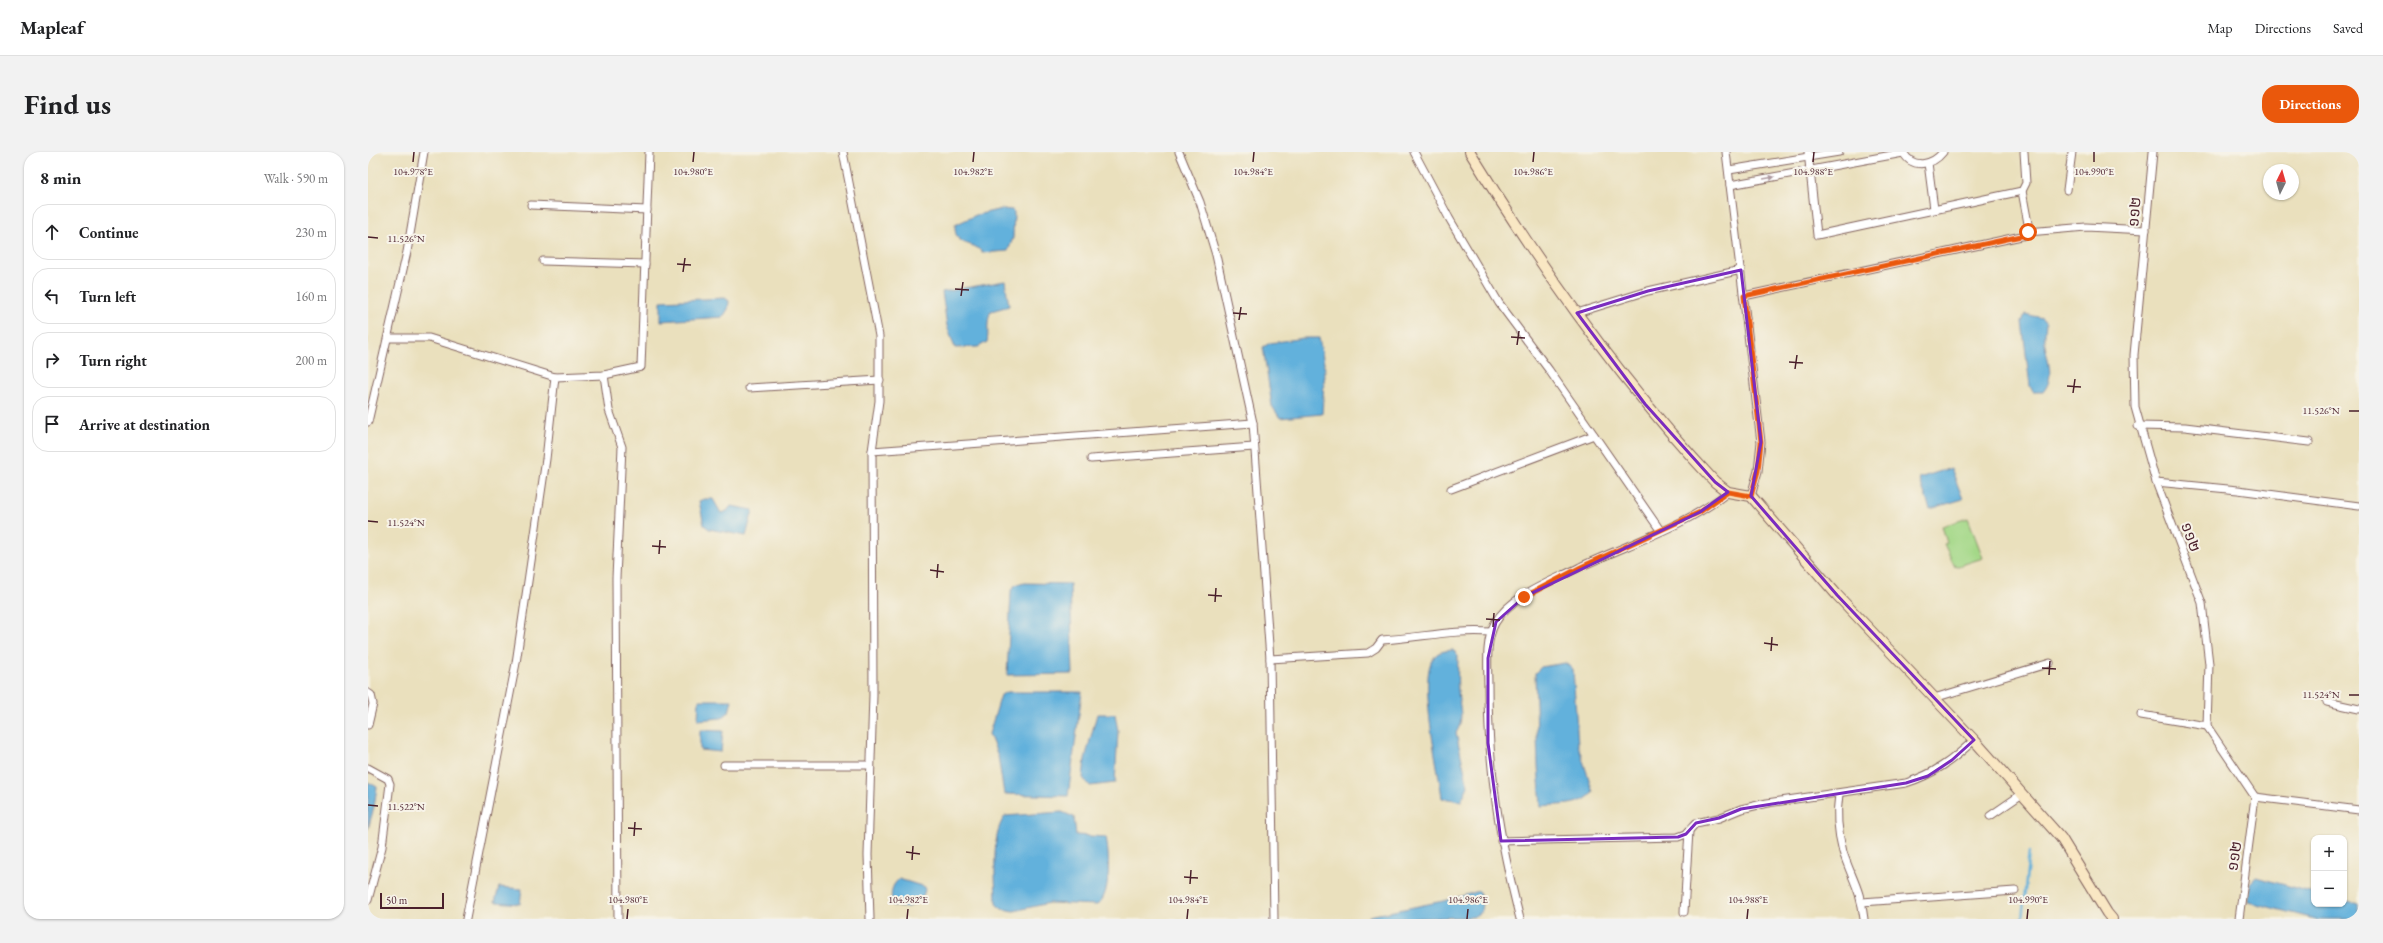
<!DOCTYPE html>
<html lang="en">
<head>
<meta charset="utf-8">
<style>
	body { margin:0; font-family:"EB Garamond","Noto Sans Khmer",serif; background:#f2f2f2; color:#202124 }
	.controls { position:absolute; right:12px; bottom:12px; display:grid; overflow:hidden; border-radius:8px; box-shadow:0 1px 3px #0004 }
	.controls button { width:36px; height:36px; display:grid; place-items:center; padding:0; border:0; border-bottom:1px solid #e0e0e0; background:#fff; color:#202124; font:20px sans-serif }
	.compass { position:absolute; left:1895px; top:12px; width:36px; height:36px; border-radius:50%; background:#fff; box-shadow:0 1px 3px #0004; rotate:5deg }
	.scale { position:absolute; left:12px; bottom:10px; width:64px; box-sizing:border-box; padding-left:4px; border:2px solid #4a1f2b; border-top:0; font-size:11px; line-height:14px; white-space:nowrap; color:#4a1f2b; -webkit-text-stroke:3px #f7f3e8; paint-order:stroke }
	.stop { position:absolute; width:12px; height:12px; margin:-9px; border:3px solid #ea580c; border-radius:50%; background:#fff }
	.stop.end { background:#ea580c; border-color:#fff; box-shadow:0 1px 4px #0008 }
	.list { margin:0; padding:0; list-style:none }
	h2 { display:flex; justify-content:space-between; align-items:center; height:52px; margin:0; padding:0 16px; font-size:17px }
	h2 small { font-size:13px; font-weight:400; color:#757577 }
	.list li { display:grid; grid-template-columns:26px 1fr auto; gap:12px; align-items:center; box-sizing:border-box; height:56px; margin:0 8px 8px; padding:0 8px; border:1px solid #e0e0e0; border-radius:16px }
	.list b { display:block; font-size:15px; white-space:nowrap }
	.list em { font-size:13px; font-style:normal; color:#757577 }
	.icon { flex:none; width:22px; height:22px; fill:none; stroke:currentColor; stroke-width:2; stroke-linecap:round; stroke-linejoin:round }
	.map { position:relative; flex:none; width:1991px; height:767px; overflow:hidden; border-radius:16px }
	header { display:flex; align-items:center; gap:24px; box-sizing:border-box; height:56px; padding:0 20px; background:#fff; border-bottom:1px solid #e0e0e0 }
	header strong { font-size:19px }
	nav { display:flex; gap:22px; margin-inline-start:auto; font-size:14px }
	.intro { display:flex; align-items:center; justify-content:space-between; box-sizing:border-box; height:96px; padding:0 24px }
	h1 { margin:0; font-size:28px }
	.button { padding:10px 18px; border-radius:16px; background:#ea580c; color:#fff; font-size:14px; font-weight:700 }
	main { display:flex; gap:24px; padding:0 24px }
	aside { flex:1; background:#fff; border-radius:16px; box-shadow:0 1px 3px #0004 }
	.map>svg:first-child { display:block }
	.green { fill:#a4d888; stroke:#777c5a }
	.water { fill:#62b1dc; stroke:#566884 }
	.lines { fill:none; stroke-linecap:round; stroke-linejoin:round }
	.stream { stroke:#62b1dc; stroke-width:2.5 }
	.street-casing { stroke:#82635e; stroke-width:9 }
	.secondary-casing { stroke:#82635e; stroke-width:12 }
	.street { stroke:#fff; stroke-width:7 }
	.secondary { stroke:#f9e7c3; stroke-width:10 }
	.oneway { fill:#ae9aa0 }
	.route { stroke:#ea580c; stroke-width:5 }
	.marked { fill:none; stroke:#7b2cbf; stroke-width:3; stroke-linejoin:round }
	.ticks { fill:none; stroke:#4a1f2b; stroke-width:1.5 }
	.labels { text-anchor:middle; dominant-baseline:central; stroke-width:4; stroke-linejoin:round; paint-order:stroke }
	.street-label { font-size:15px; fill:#4a1f2b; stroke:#f7f3e8 }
	.ticks-label { font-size:10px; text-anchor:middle; fill:#4a1f2b; stroke:#f7f3e8; stroke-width:4; stroke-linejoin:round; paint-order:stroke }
</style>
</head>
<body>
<header>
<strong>Mapleaf</strong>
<nav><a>Map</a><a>Directions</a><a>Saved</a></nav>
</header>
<div class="intro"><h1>Find us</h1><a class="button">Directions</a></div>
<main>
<aside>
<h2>8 min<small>Walk · 590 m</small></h2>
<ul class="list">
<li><svg class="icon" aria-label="ahead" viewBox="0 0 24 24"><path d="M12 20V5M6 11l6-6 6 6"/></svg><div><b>Continue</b></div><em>230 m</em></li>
<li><svg class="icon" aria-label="left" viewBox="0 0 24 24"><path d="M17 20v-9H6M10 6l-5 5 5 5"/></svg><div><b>Turn left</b></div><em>160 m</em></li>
<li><svg class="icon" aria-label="right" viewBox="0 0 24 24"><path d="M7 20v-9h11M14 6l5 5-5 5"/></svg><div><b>Turn right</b></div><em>200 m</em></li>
<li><svg class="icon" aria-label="arrive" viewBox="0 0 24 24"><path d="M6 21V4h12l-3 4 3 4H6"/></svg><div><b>Arrive at destination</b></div></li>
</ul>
</aside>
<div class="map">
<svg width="1991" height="767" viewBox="0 0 1991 767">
	<rect width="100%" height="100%" fill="#f7f3e8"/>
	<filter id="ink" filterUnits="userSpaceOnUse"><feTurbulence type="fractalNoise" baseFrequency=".025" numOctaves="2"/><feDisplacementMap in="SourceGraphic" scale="8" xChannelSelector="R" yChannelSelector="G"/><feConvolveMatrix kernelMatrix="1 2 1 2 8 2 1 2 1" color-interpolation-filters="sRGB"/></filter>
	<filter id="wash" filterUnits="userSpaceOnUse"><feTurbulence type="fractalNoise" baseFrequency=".012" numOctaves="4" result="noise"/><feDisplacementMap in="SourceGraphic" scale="16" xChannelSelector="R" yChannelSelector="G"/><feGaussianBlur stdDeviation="0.9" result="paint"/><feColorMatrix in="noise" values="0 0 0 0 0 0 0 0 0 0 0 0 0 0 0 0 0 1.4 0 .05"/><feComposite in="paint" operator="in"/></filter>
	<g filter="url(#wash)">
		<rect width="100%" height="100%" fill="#eae0bd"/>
		<!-- green -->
		<path class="green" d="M1600 366 1615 406 1587 415 1576 392 1579 391 1574 374Z"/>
		<!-- water -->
		<g class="water">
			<path d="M634 57 644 58 646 60 645 86 640 99 614 101C607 88 586 97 587 73L608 63Z"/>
			<path d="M637 129 641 154 623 159C618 168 621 180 619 190L610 195 587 196 579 174 574 140Z"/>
			<path d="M357 146 361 149 360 157 355 165 293 169V149Z"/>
			<path d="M1657 162 1674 166 1678 171C1677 180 1676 189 1678 199 1681 213 1686 227 1675 240H1665L1662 234 1654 170Z"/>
			<path d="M935 186H951L957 216 954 262 912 266 904 254 895 195 902 191Z"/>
			<path d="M1583 316 1595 347 1562 357 1551 326Z"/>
			<path d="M336 347H345L353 361 359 359 363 354 385 358 378 384 341 377 336 373 331 349Z"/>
			<path d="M657 431 702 432 705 522 639 523 643 440 647 433Z"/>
			<path d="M1085 498 1090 503C1090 514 1089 526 1090 538 1091 555 1097 566 1088 581L1100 634 1093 649 1074 646C1071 618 1049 525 1066 505 1071 499 1077 499 1085 498Z"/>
			<path d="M1197 511 1205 517 1210 593 1225 640C1214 655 1190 652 1173 654L1170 614 1167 521 1173 515Z"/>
			<path d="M639 540H714L700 644 636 642 630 604 621 582 633 543Z"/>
			<path d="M331 548H364L361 560 354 566 330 568Z"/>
			<path d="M729 562H747L750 579 747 631 722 634 715 626 717 607Z"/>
			<path d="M332 578 355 579 353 600 332 598Z"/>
			<path d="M0 630 9 635 6 655 0 677Z"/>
			<path d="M694 660 706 665 708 683 738 685C741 701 744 743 729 753L681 751 646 759 634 757 628 752C628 727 622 684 637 664Z"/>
			<path d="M1888 725 1946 741V752H1976V748L1991 752V767H1947L1881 750 1882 731Z"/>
			<path d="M531 727 557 735C557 751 538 760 524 753 523 742 522 735 531 727Z"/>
			<path d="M131 735 154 737 152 752 127 750Z"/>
			<path d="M1111 739 1114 750 1113 760 1105 765 1002 767 1001 764 1080 748Z"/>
		</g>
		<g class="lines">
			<!-- stream -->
			<path class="stream" d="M1654 767 1661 700"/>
		</g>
	</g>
	<g filter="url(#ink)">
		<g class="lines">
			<defs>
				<g id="street">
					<path d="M475 0 511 184V249L504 299 505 543 500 703 502 767"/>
					<path d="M811 0 832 50 848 103 885 271 902 507 906 767"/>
					<path d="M1046 0 1081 66 1131 151 1181 218 1292 378"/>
					<path d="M1358 0 1393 290 1390 319 1383 344"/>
					<path d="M1440 0 1449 83 1654 39 1658 31 1656 0"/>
					<path d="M1535 0C1544 17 1564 14 1575 0"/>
					<path d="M1785 0 1766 203 1767 255 1788 330 1834 451 1841 512 1839 574 1887 645 1871 767"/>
					<path d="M1560 11 1566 57"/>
					<path d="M1361 18 1471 0"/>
					<path d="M1362 33 1535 1"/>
					<path d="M1699 38 1704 0"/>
					<path d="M163 53 279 58"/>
					<path d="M1660 80 1718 75 1778 78"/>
					<path d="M175 109 277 112"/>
					<path d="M1376 144 1658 83 1661 77 1654 39"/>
					<path d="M1209 161 1280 139 1373 118"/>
					<path d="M20 186H61L187 225 236 223 273 215 281 0"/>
					<path d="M236 223 241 258 254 295 248 426 250 767"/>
					<path d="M381 236 512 228"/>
					<path d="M0 270 39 100 56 0"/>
					<path d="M1770 274 1817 275 1941 290"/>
					<path d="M504 299 885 271"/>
					<path d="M723 307 886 295"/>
					<path d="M1788 330 1870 338 1991 354"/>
					<path d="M1083 337 1226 283"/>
					<path d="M902 507 1000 501 1008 496 1014 488C1051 486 1086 477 1123 480"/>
					<path d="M0 541 3 543 5 552 0 573"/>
					<path d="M1566 546 1682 511"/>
					<path d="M1959 550 1991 557"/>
					<path d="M1773 563 1839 574"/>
					<path d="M356 613H502"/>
					<path d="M0 616 20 627 22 632 14 695 0 748"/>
					<path d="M1471 642C1468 661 1470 681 1475 700 1483 725 1493 738 1496 767"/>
					<path d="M1887 645 1991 658"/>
					<path d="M1622 664 1654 642"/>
					<path d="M1133 689 1310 685 1318 682 1328 671 1351 666 1373 657 1399 651 1538 631C1566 622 1585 608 1606 588"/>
					<path d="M1494 750 1647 739"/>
					<path d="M1316 760 1321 679"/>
					<path d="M98 767 148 511 178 307 187 225"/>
					<path d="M1152 767C1131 685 1120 618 1120 534 1120 514 1117 489 1127 471 1143 443 1185 429 1212 415 1260 392 1319 374 1360 340"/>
				</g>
				<path id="secondary" d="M1102 0C1174 118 1253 230 1347 330L1360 340 1383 344 1469 443 1606 588 1693 686 1739 761 1744 767"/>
			</defs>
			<!-- street casing -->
			<use href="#street" class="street-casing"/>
			<!-- secondary casing -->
			<use href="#secondary" class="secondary-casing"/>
			<!-- street -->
			<use href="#street" class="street"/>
			<!-- secondary -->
			<use href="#secondary" class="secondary"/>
		</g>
		<!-- one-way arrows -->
		<defs><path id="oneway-solid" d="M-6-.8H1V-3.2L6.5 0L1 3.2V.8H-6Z"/></defs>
		<use class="oneway" href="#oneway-solid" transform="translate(1401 26) rotate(-10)"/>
	</g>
	<g class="lines" filter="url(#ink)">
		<!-- route -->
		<path class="route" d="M1156 445 1213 415 1332 360 1360 340 1383 344 1390 319 1393 290 1376 144 1658 83 1660 80"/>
	</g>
	<!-- marked area -->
	<path class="marked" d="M1373 118 1393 290 1383 344 1469 443 1606 588 1584 608 1560 624 1538 631 1373 657 1351 666 1328 671 1318 682 1310 685 1133 689 1120 591V506L1128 470 1156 445 1332 360 1360 340 1347 330 1277 252 1209 161 1280 139Z"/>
	<!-- ticks -->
	<path class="ticks" d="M45 10 46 0M325 10 326 0M605 10 606 0M885 10 886 0M1165 10 1166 0M1445 10 1446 0M1726 10V0M0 85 10 86M309 112 323 113M315 120 317 106M587 137 601 138M593 144 595 130M865 161 879 162M871 168 873 155M1143 185 1157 186M1149 193 1151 179M1421 210 1435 211M1427 217 1429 203M1699 234 1713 235M1705 241 1707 227M1981 259H1991M0 369 10 370M284 394 298 395M291 402 292 388M562 418 576 420M569 426 570 412M840 443 854 444M847 450 848 436M1118 467 1132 468M1125 475 1126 461M1396 491 1410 493M1403 499 1404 485M1674 516 1688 517M1681 523 1682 509M1981 543H1991M0 653 10 654M260 676 274 677M266 684 267 670M538 700 552 702M544 708 545 694M816 725 830 726M822 732 823 718M259 767 260 757M539 767 540 757M819 767 820 757M1099 767 1100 757M1379 767 1380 757M1659 767 1660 757"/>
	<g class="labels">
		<!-- street labels -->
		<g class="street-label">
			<text transform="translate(1766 60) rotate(-85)">១១២</text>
			<text transform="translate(1823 385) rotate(70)">១១២</text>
			<text transform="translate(1866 704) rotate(-82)">១១២</text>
		</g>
	</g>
	<g class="ticks-label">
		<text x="45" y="23">104.978°E</text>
		<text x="325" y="23">104.980°E</text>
		<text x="605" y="23">104.982°E</text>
		<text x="885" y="23">104.984°E</text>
		<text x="1165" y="23">104.986°E</text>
		<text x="1445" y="23">104.988°E</text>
		<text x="1726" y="23">104.990°E</text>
		<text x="38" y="90">11.526°N</text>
		<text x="1953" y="262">11.526°N</text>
		<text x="38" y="374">11.524°N</text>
		<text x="1953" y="546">11.524°N</text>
		<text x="38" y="658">11.522°N</text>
		<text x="260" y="751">104.980°E</text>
		<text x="540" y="751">104.982°E</text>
		<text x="820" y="751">104.984°E</text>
		<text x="1100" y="751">104.986°E</text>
		<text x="1380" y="751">104.988°E</text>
		<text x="1660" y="751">104.990°E</text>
	</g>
</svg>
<div class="controls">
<button>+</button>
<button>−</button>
</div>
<svg class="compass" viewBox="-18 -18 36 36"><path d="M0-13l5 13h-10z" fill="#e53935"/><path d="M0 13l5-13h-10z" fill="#757577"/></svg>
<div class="scale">50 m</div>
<div class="stop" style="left:1660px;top:80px"></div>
<div class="stop end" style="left:1156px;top:445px"></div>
</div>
</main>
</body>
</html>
